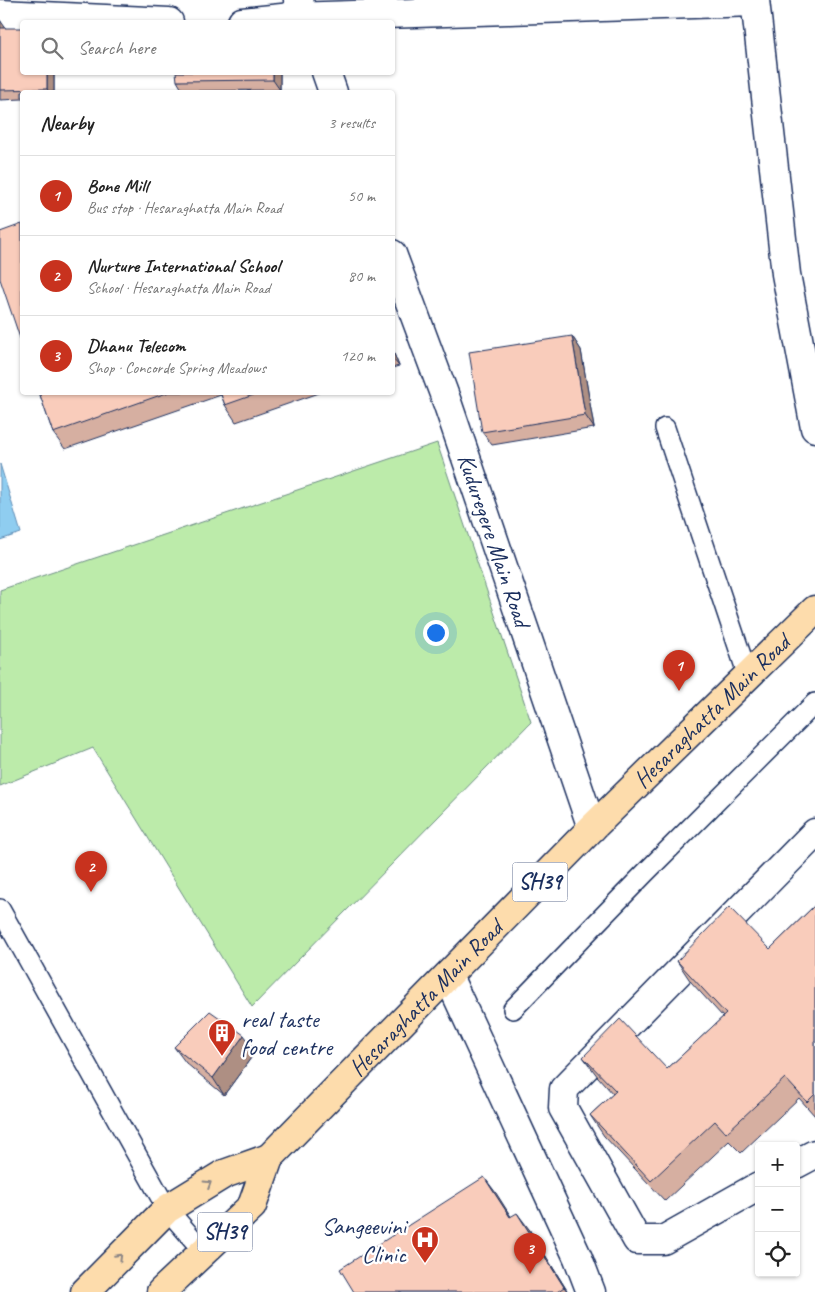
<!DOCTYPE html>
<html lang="en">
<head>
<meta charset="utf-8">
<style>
	body { margin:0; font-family:Caveat,sans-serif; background:#f2f2f2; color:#222 }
	.controls { position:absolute; right:15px; bottom:15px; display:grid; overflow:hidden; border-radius:5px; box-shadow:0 1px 4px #0004 }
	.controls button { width:45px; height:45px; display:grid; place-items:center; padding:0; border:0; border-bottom:1px solid #e0e0e0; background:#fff; color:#222; font:25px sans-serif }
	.you { position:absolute; left:435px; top:632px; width:18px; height:18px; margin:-12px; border:4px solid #fff; border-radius:50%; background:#1a73e8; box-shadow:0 0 0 8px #1a73e833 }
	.badge { display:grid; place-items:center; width:32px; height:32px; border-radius:50%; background:#c8321e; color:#fff; font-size:16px; font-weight:700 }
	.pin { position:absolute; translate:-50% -41px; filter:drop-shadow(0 1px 2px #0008) }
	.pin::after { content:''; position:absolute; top:26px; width:18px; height:15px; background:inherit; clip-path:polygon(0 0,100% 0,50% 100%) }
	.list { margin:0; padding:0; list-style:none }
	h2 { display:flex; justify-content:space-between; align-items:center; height:65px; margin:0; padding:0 20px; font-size:21px }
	h2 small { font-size:16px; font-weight:400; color:#767676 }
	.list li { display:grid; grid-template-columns:32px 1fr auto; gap:15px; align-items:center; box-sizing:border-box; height:80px; padding:0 20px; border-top:1px solid #e0e0e0 }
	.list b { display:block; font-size:19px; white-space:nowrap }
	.list p { margin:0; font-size:16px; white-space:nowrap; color:#767676 }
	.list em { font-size:16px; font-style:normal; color:#767676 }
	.icon { flex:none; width:28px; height:28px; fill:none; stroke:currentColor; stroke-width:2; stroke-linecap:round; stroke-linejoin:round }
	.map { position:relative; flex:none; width:815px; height:1292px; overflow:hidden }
	.search { position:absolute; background:#fff; box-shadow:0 1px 4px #0004; left:20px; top:20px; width:375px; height:55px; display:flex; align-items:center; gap:12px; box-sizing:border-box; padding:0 18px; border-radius:5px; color:#767676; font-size:19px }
	.panel { position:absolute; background:#fff; box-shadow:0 1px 4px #0004; left:20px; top:90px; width:375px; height:305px; border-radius:5px }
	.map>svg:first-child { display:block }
	.green { fill:#bcebaa; stroke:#6c8d84 }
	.water { fill:#8fcdf0; stroke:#618eb6 }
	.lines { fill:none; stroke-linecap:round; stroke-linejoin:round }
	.lane-casing { stroke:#1b2f5e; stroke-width:22 }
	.street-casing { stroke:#1b2f5e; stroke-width:31 }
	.secondary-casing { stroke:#1b2f5e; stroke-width:31 }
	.primary-casing { stroke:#1b2f5e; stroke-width:31 }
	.lane { stroke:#fff; stroke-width:19 }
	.street { stroke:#fff; stroke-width:28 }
	.secondary { stroke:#fff; stroke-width:28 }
	.primary { stroke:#fddcac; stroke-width:28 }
	.wall { fill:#d6afa1; stroke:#1b2f5e }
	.shaded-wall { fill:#ae8f83; stroke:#1b2f5e }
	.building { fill:#f9ccbb; stroke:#1b2f5e }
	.oneway { stroke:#8c8685 }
	.labels { text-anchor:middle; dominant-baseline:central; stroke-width:4.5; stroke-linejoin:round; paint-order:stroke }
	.shield { fill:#fff; stroke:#5f6d8e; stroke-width:1 }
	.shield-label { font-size:22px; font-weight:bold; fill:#1b2f5e }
	.street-label { font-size:24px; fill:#1b2f5e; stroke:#fff }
	.poi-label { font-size:24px; fill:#1b2f5e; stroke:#fff; text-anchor:start }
</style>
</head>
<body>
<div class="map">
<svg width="815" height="1292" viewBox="0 0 815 1292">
	<rect width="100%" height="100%" fill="#fff"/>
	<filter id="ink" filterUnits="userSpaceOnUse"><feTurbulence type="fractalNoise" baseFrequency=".02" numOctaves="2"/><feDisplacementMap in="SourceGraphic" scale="10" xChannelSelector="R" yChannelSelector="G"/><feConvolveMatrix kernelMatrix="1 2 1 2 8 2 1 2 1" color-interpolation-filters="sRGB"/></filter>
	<g filter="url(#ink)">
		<!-- green -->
		<path class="green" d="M437 443 531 722 252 1007 93 748 0 786V590Z"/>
		<!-- water -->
		<path class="water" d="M0 464 21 533 0 540Z"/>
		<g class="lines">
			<defs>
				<g id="lane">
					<path d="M665 428 748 676"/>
					<path d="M0 909 167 1209 204 1252"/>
					<path d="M513 1009 645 873 815 703"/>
				</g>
				<g id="street">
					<path d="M755 0 786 274 815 428"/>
					<path d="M0 14 169 22"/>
					<path d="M242 22 292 17 755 2"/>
					<path d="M448 976 578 1258 591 1292"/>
					<path d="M796 1164 815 1154"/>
					<path d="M759 1186 663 1240H637L563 1108 564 1089 815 833"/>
				</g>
				<g id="secondary">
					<path d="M298 0 307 22"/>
					<path d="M326 72 333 92"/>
					<path id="s1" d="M392 254 447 402 592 828"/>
				</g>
				<g id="primary">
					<path d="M85 1292 167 1209 224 1174 269 1158"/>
					<path id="s2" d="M161 1292 252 1206 269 1158 592 828 815 610"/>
				</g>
			</defs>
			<!-- lane casing -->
			<use href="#lane" class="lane-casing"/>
			<!-- street casing -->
			<use href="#street" class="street-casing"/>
			<!-- secondary casing -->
			<use href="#secondary" class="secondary-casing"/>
			<!-- primary casing -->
			<use href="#primary" class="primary-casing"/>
			<!-- lane -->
			<use href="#lane" class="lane"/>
			<!-- street -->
			<use href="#street" class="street"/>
			<!-- secondary -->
			<use href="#secondary" class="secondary"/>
			<!-- primary -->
			<use href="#primary" class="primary"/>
		</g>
		<!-- wall -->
		<g class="wall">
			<path d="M0 20 22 72H54V92H22V99L0 100Z"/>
			<path d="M280 72V90L183 91 177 81Z"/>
			<path d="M572 336 581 350 594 428 492 445 482 432Z"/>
			<path d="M392 349 399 366 392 368Z"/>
			<path d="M39 392H322L236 422 225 405 221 395 65 449 53 433Z"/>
			<path d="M815 905V1116L799 1098 741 1153 729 1141 665 1201 604 1136 590 1115 613 1094 598 1077 583 1057 667 1069 723 1017 691 982 677 961 770 949Z"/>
			<path d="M174 1047 256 1051 224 1095 186 1063Z"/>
			<path d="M484 1177 511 1217 529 1229 568 1292H354Z"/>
		</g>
		<!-- shaded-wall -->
		<g class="shaded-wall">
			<path d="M0 20 7 30 0 28Z"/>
			<path d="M47 72H54V92H50L47 89Z"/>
			<path d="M273 72H280V90L273 80Z"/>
			<path d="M572 336 581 350 594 428 585 415Z"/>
			<path d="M392 349 399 366 392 358Z"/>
			<path d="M244 1035 256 1051 224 1095 213 1078Z"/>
			<path d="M484 1177 496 1193 522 1234 510 1217Z"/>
			<path d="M517 1213 529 1229 568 1292 564 1287Z"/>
		</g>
		<!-- building -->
		<g class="building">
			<path d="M0 20V28H22V72H47V89L0 90Z"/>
			<path d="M176 72H273V80L177 81Z"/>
			<path d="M22 224V344L0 279V232Z"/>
			<path d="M572 336 585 415 482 432 469 352Z"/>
			<path d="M39 392H169L53 433Z"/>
			<path d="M220 392H262L225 405Z"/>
			<path d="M815 905V1094L807 1102 785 1078 726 1133 715 1121 651 1181 590 1115 616 1091 583 1057 620 1019 667 1069 726 1014 677 961 729 907 770 949Z"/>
			<path d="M210 1011 244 1035 213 1078 174 1047Z"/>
			<path d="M484 1177 510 1217 517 1213 564 1287 557 1292H354L340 1269Z"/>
		</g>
		<!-- one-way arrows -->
		<defs><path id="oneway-chevron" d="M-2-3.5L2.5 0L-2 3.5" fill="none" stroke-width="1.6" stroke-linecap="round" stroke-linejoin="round" transform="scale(1.25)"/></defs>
		<g class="oneway">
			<use href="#oneway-chevron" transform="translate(208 1184) rotate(-32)"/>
			<use href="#oneway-chevron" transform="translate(119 1257) rotate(-45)"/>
		</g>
	</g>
	<!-- icons -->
	<defs>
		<symbol id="building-pin" viewBox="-11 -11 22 30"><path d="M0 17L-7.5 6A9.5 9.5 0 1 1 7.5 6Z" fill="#c8321e" stroke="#fff"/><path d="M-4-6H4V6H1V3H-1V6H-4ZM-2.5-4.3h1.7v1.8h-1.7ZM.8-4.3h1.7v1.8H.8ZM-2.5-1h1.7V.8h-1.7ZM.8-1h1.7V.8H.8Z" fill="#fff"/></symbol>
		<symbol id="hospital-pin" viewBox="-11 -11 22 30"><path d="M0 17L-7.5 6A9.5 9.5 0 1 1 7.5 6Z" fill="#c8321e" stroke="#fff"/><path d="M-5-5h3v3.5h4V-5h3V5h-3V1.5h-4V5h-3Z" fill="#fff"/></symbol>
	</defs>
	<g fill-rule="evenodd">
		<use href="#building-pin" x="206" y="1017" width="32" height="43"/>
		<use href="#hospital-pin" x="409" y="1224" width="32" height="43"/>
	</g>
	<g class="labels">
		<!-- shield labels -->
		<g class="shield">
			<rect x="512.5" y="862.5" width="55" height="39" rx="4"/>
			<rect x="197.5" y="1212.5" width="55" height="39" rx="4"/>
		</g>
		<g class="shield-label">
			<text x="540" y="882">SH39</text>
			<text x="225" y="1232">SH39</text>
		</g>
		<!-- street labels -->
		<g class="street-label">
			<text stroke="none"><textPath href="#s1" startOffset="304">Kuduregere Main Road</textPath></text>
			<text stroke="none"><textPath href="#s2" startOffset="805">Hesaraghatta Main Road</textPath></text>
			<text stroke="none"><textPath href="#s2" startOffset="400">Hesaraghatta Main Road</textPath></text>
		</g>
		<!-- poi labels -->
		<g class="poi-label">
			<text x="241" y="1019">real taste<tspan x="241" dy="28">food centre</tspan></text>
			<text x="406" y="1226" text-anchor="end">Sangeevini<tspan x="406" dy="28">Clinic</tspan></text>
		</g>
	</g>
</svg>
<div class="controls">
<button>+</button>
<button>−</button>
<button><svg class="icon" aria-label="locate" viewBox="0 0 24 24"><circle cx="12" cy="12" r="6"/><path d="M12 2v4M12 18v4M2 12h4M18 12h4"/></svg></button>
</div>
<div class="you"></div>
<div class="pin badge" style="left:679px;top:691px">1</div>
<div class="pin badge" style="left:91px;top:892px">2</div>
<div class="pin badge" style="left:530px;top:1274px">3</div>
<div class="search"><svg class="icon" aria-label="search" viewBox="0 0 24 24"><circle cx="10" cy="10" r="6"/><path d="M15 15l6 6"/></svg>Search here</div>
<section class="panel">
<h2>Nearby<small>3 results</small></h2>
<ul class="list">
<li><span class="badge">1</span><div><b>Bone Mill</b><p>Bus stop · Hesaraghatta Main Road</p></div><em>50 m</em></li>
<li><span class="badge">2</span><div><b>Nurture International School</b><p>School · Hesaraghatta Main Road</p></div><em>80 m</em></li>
<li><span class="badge">3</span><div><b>Dhanu Telecom</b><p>Shop · Concorde Spring Meadows</p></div><em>120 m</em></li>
</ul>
</section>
</div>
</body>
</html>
